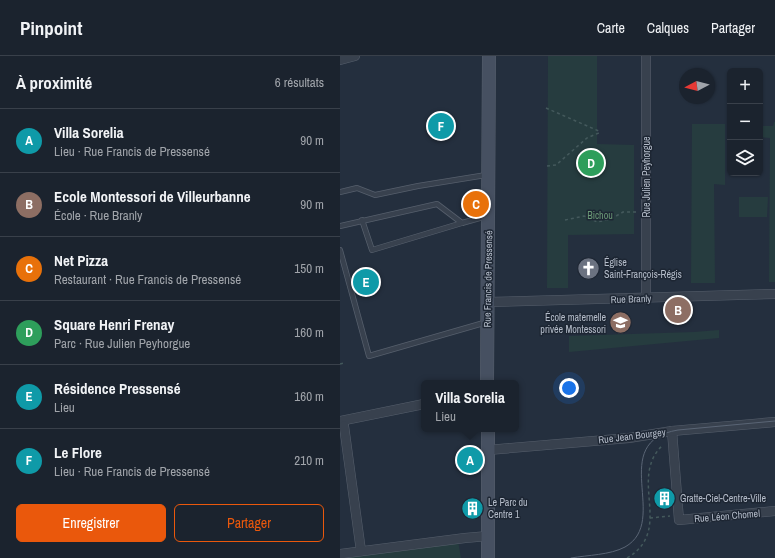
<!DOCTYPE html>
<html lang="fr">
<head>
<meta charset="utf-8">
<style>
	body { margin:0; font-family:"Archivo Narrow",sans-serif; background:#282f3a; color:#f1f3f6 }
	.controls { position:absolute; right:12px; top:12px; display:grid; overflow:hidden; border-radius:6px; box-shadow:0 1px 3px #0004 }
	.controls button { width:36px; height:36px; display:grid; place-items:center; padding:0; border:0; border-bottom:1px solid #39404a; background:#1b232e; color:#f1f3f6; font:20px sans-serif }
	.compass { position:absolute; left:339px; top:12px; width:36px; height:36px; border-radius:50%; background:#1b232e; box-shadow:0 1px 3px #0004; rotate:263deg }
	.you { position:absolute; left:229px; top:332px; width:14px; height:14px; margin:-10px; border:3px solid #fff; border-radius:50%; background:#1a73e8; box-shadow:0 0 0 6px #1a73e833 }
	.badge { display:grid; place-items:center; width:26px; height:26px; border-radius:50%; background:#ea580c; color:#fff; font-size:13px; font-weight:700 }
	.pin { position:absolute; translate:-50% -50%; border:2px solid #fff; box-shadow:0 1px 4px #0006 }
	.popup { position:absolute; left:81px; top:324px; width:98px; height:52px; box-sizing:border-box; display:grid; place-content:center; border-radius:6px; background:#1b232e; filter:drop-shadow(0 1px 3px #0005); font-size:13px; white-space:nowrap; color:#a0a4aa }
	.popup b { font-size:15px; color:#f1f3f6 }
	.popup::after { content:''; position:absolute; left:50%; top:100%; margin-left:-8px; border:8px solid transparent; border-top-color:#1b232e }
	.list { margin:0; padding:0; list-style:none }
	h2 { display:flex; justify-content:space-between; align-items:center; height:52px; margin:0; padding:0 16px; font-size:17px }
	h2 small { font-size:13px; font-weight:400; color:#a0a4aa }
	.list li { display:grid; grid-template-columns:26px 1fr auto; gap:12px; align-items:center; box-sizing:border-box; height:64px; padding:0 16px; border-top:1px solid #39404a }
	.list b { display:block; font-size:15px; white-space:nowrap }
	.list p { margin:0; font-size:13px; white-space:nowrap; color:#a0a4aa }
	.list em { font-size:13px; font-style:normal; color:#a0a4aa }
	.actions { display:flex; gap:8px; padding:12px 16px }
	.actions a { flex:1; padding:9px 0; border:1px solid #ea580c; border-radius:6px; text-align:center; font-size:14px; color:#ea580c }
	.actions .main { background:#ea580c; color:#fff }
	.icon { flex:none; width:22px; height:22px; fill:none; stroke:currentColor; stroke-width:2; stroke-linecap:round; stroke-linejoin:round }
	.map { position:relative; flex:none; width:435px; height:502px; overflow:hidden }
	header { display:flex; align-items:center; gap:24px; box-sizing:border-box; height:56px; padding:0 20px; background:#1b232e; border-bottom:1px solid #39404a }
	header strong { font-size:19px }
	nav { display:flex; gap:22px; margin-inline-start:auto; font-size:14px }
	main { display:flex }
	aside { flex:1; background:#1b232e }
	.map>svg:first-child { display:block }
	.green { fill:#263c3f }
	.lines { fill:none; stroke-linecap:round; stroke-linejoin:round }
	.lane-casing { stroke:#565f6c; stroke-width:6 }
	.street-casing { stroke:#565f6c; stroke-width:10 }
	.secondary-casing { stroke:#565f6c; stroke-width:14 }
	.path { stroke:#44595c; stroke-width:1.5; stroke-dasharray:3 3; stroke-linecap:butt }
	.lane { stroke:#38414e; stroke-width:4.5 }
	.street { stroke:#38414e; stroke-width:9 }
	.secondary { stroke:#465061; stroke-width:13 }
	.tram { stroke:#5a6575; stroke-width:1 }
	.labels { text-anchor:middle; dominant-baseline:central; stroke-width:3; stroke-linejoin:round; paint-order:stroke }
	.street-label { font-size:10px; fill:#b4bcc9; stroke:#1d2633 }
	.park-label { font-size:10px; fill:#6b9a76; stroke:#1d2633 }
	.poi-label { font-size:10px; fill:#b4bcc9; stroke:#1d2633; text-anchor:start }
</style>
</head>
<body>
<header>
<strong>Pinpoint</strong>
<nav><a>Carte</a><a>Calques</a><a>Partager</a></nav>
</header>
<main>
<aside>
<h2>À proximité<small>6 résultats</small></h2>
<ul class="list">
<li><span class="badge" style="background:#0f9aa8">A</span><div><b>Villa Sorelia</b><p>Lieu · Rue Francis de Pressensé</p></div><em>90 m</em></li>
<li><span class="badge" style="background:#8d6e63">B</span><div><b>Ecole Montessori de Villeurbanne</b><p>École · Rue Branly</p></div><em>90 m</em></li>
<li><span class="badge" style="background:#e8710a">C</span><div><b>Net Pizza</b><p>Restaurant · Rue Francis de Pressensé</p></div><em>150 m</em></li>
<li><span class="badge" style="background:#2e9e5b">D</span><div><b>Square Henri Frenay</b><p>Parc · Rue Julien Peyhorgue</p></div><em>160 m</em></li>
<li><span class="badge" style="background:#0f9aa8">E</span><div><b>Résidence Pressensé</b><p>Lieu</p></div><em>160 m</em></li>
<li><span class="badge" style="background:#0f9aa8">F</span><div><b>Le Flore</b><p>Lieu · Rue Francis de Pressensé</p></div><em>210 m</em></li>
</ul>
<div class="actions"><a class="main">Enregistrer</a><a>Partager</a></div>
</aside>
<div class="map">
<svg width="435" height="502" viewBox="0 0 435 502">
	<rect width="100%" height="100%" fill="#242f3e"/>
	<!-- green -->
	<g class="green">
		<path d="M208 0H257V88L294 89V178L228 179V232H207Z"/>
		<path d="M434 66H435V226H429L430 82 420 81V70H433Z"/>
		<path d="M352 68H385V129L374 128 375 227H351Z"/>
		<path d="M399 141H428L427 161H399Z"/>
		<path d="M379 274V282L229 296V280L354 276Z"/>
		<path d="M118 485 121 502H6Z"/>
	</g>
	<g class="lines">
		<defs>
			<g id="lane">
				<path d="M0 136 17 132 35 139 78 130 146 119"/>
				<path d="M22 164 32 194 122 167"/>
				<path d="M0 170 97 148 122 167 147 160"/>
				<path d="M0 194 29 300 147 266"/>
			</g>
			<g id="street">
				<path d="M306 0V243"/>
				<path d="M0 4 15 0"/>
				<path d="M148 246 435 238"/>
				<path d="M0 365 84 348"/>
				<path d="M4 370 21 495"/>
				<path d="M332 375 339 464 435 455"/>
				<path d="M148 394 289 382 332 375 435 366"/>
				<path d="M0 498 125 482 148 480"/>
			</g>
			<g id="secondary">
				<path d="M147 327 149 0"/>
				<path d="M148 373V502"/>
			</g>
		</defs>
		<!-- lane casing -->
		<use href="#lane" class="lane-casing"/>
		<!-- street casing -->
		<use href="#street" class="street-casing"/>
		<!-- secondary casing -->
		<use href="#secondary" class="secondary-casing"/>
		<!-- path -->
		<g class="path">
			<path d="M206 52 261 76"/>
			<path d="M207 110 216 109 247 82 261 76"/>
			<path d="M225 164 244 160 257 166 271 163 283 156H296"/>
			<path d="M0 308 4 307"/>
			<path d="M310 462 330 460"/>
			<path d="M287 502C335 474 287 422 323 389"/>
		</g>
		<!-- lane -->
		<use href="#lane" class="lane"/>
		<!-- street -->
		<use href="#street" class="street"/>
		<!-- secondary -->
		<use href="#secondary" class="secondary"/>
		<!-- tram -->
		<path class="tram" d="M231 502C248 499 270 499 285 491 331 465 266 386 338 374L435 365"/>
	</g>
	<!-- icons -->
	<defs>
		<symbol id="church-disc" viewBox="-11 -11 22 22"><circle r="9.5" fill="#6b7280" stroke="#1d2633"/><path d="M-1.2-6h2.4v3.5h3.3v2.4h-3.3V6h-2.4V-.1h-3.3v-2.4h3.3Z" fill="#fff"/></symbol>
		<symbol id="school-disc" viewBox="-11 -11 22 22"><circle r="9.5" fill="#8d6e63" stroke="#1d2633"/><path d="M0-5L7-2L0 1L-7-2ZM-4 1L0 2.5L4 1V4Q0 6-4 4Z" fill="#fff"/></symbol>
		<symbol id="building-disc" viewBox="-11 -11 22 22"><circle r="9.5" fill="#0f9aa8" stroke="#1d2633"/><path d="M-4-6H4V6H1V3H-1V6H-4ZM-2.5-4.3h1.7v1.8h-1.7ZM.8-4.3h1.7v1.8H.8ZM-2.5-1h1.7V.8h-1.7ZM.8-1h1.7V.8H.8Z" fill="#fff"/></symbol>
	</defs>
	<g fill-rule="evenodd">
		<use href="#church-disc" x="236" y="200" width="25" height="25"/>
		<use href="#school-disc" x="268" y="254" width="25" height="25"/>
		<use href="#building-disc" x="312" y="430" width="25" height="25"/>
		<use href="#building-disc" x="120" y="440" width="25" height="25"/>
	</g>
	<g class="labels">
		<!-- street labels -->
		<g class="street-label">
			<text transform="translate(306 121) rotate(-90)">Rue Julien Peyhorgue</text>
			<text transform="translate(148 223) rotate(-89)">Rue Francis de Pressensé</text>
			<text transform="translate(291 243) rotate(-2)">Rue Branly</text>
			<text transform="translate(292 380) rotate(-7)">Rue Jean Bourgey</text>
			<text transform="translate(387 460) rotate(-5)">Rue Léon Chomel</text>
		</g>
		<!-- park labels -->
		<g class="park-label">
			<text x="260" y="159">Bichou</text>
		</g>
		<!-- poi labels -->
		<g class="poi-label">
			<text x="264" y="206">Église<tspan x="264" dy="12">Saint-François-Régis</tspan></text>
			<text x="266" y="261" text-anchor="end">École maternelle<tspan x="266" dy="12">privée Montessori</tspan></text>
			<text x="340" y="442">Gratte-Ciel-Centre-Ville</text>
			<text x="148" y="446">Le Parc du<tspan x="148" dy="12">Centre 1</tspan></text>
		</g>
	</g>
</svg>
<div class="controls">
<button>+</button>
<button>−</button>
<button><svg class="icon" aria-label="layers" viewBox="0 0 24 24"><path d="M12 4l9 5-9 5-9-5zM3 14l9 5 9-5"/></svg></button>
</div>
<svg class="compass" viewBox="-18 -18 36 36"><path d="M0-13l5 13h-10z" fill="#e53935"/><path d="M0 13l5-13h-10z" fill="#a0a4aa"/></svg>
<div class="you"></div>
<div class="pin badge" style="left:130px;top:404px;background:#0f9aa8">A</div>
<div class="popup"><b>Villa Sorelia</b>Lieu</div>
<div class="pin badge" style="left:338px;top:254px;background:#8d6e63">B</div>
<div class="pin badge" style="left:136px;top:148px;background:#e8710a">C</div>
<div class="pin badge" style="left:251px;top:107px;background:#2e9e5b">D</div>
<div class="pin badge" style="left:26px;top:226px;background:#0f9aa8">E</div>
<div class="pin badge" style="left:101px;top:70px;background:#0f9aa8">F</div>
</div>
</main>
</body>
</html>
